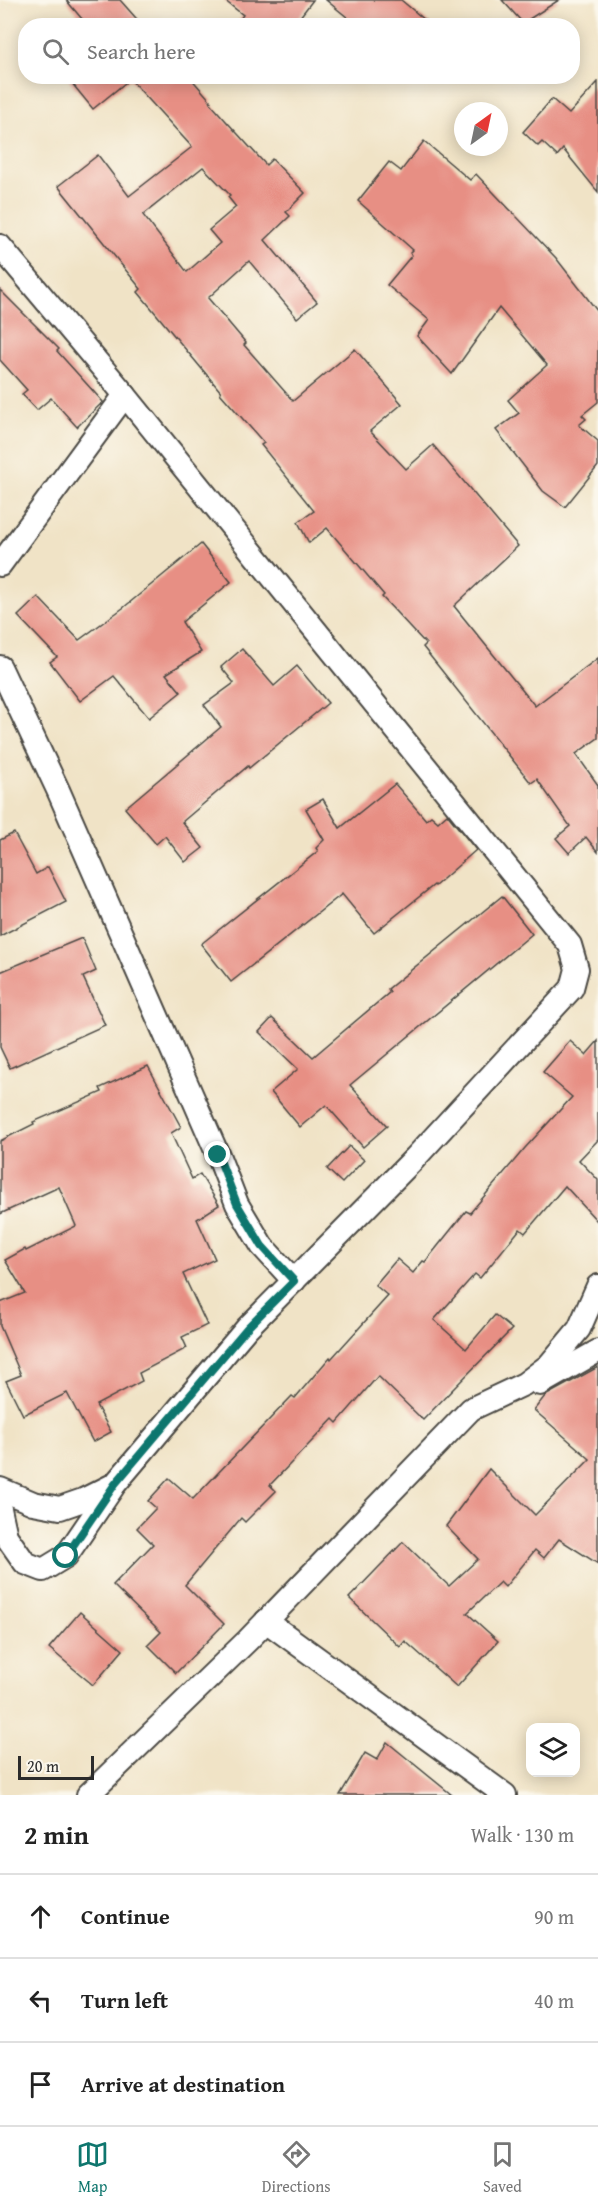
<!DOCTYPE html>
<html lang="en">
<head>
<meta charset="utf-8">
<style>
	body { margin:0; font-family:"Gentium Book Plus",serif; background:#f2f2f2; color:#222 }
	.controls { position:absolute; right:18px; bottom:18px; display:grid; overflow:hidden; border-radius:12px; box-shadow:0 3px 15px #0003 }
	.controls button { width:54px; height:54px; display:grid; place-items:center; padding:0; border:0; border-bottom:2px solid #e0e0e0; background:#fff; color:#222; font:30px sans-serif }
	.compass { position:absolute; left:454px; top:102px; width:54px; height:54px; border-radius:50%; background:#fff; box-shadow:0 3px 15px #0003; rotate:33deg }
	.scale { position:absolute; left:18px; bottom:15px; width:76px; box-sizing:border-box; padding-left:6px; border:3px solid #2b2b2b; border-top:0; font-size:16px; line-height:21px; white-space:nowrap; color:#2b2b2b; -webkit-text-stroke:4px #fbf7ec; paint-order:stroke }
	.stop { position:absolute; width:18px; height:18px; margin:-14px; border:4px solid #0f766e; border-radius:50%; background:#fff }
	.stop.end { background:#0f766e; border-color:#fff; box-shadow:0 2px 6px #0008 }
	.list { margin:0; padding:0; list-style:none }
	h2 { display:flex; justify-content:space-between; align-items:center; height:78px; margin:0; padding:0 24px; font-size:26px }
	h2 small { font-size:20px; font-weight:400; color:#767676 }
	.list li { display:grid; grid-template-columns:39px 1fr auto; gap:18px; align-items:center; box-sizing:border-box; height:84px; padding:0 24px; border-top:2px solid #e0e0e0 }
	.list b { display:block; font-size:22px; white-space:nowrap }
	.list em { font-size:20px; font-style:normal; color:#767676 }
	.icon { flex:none; width:33px; height:33px; fill:none; stroke:currentColor; stroke-width:2; stroke-linecap:round; stroke-linejoin:round }
	.map { position:relative; flex:none; width:598px; height:1795px; overflow:hidden }
	.search { position:absolute; background:#fff; box-shadow:0 3px 15px #0003; left:18px; right:18px; top:18px; height:66px; display:flex; align-items:center; gap:15px; box-sizing:border-box; padding:0 21px; border-radius:24px; color:#767676; font-size:22px }
	.sheet { height:330px; background:#fff }
	nav { display:flex; justify-content:space-around; align-items:center; box-sizing:border-box; height:84px; border-top:2px solid #e0e0e0; background:#fff; font-size:16px; color:#767676 }
	nav a { display:grid; justify-items:center; gap:3px }
	nav .on { color:#0f766e }
	.map>svg:first-child { display:block }
	.building { fill:#e78f84; fill-rule:evenodd }
	.lines { fill:none; stroke-linecap:round; stroke-linejoin:round }
	.street-casing { stroke:#494742; stroke-width:26 }
	.street { stroke:#fff; stroke-width:22 }
	.route { stroke:#0f766e; stroke-width:8 }
</style>
</head>
<body>
<div class="map">
<svg width="598" height="1795" viewBox="0 0 598 1795">
	<rect width="100%" height="100%" fill="#fbf7ec"/>
	<filter id="ink" filterUnits="userSpaceOnUse"><feTurbulence type="fractalNoise" baseFrequency=".0167" numOctaves="2"/><feDisplacementMap in="SourceGraphic" scale="12" xChannelSelector="R" yChannelSelector="G"/><feConvolveMatrix kernelMatrix="1 2 1 2 8 2 1 2 1" color-interpolation-filters="sRGB"/></filter>
	<filter id="wash" filterUnits="userSpaceOnUse"><feTurbulence type="fractalNoise" baseFrequency=".008" numOctaves="4" result="noise"/><feDisplacementMap in="SourceGraphic" scale="24" xChannelSelector="R" yChannelSelector="G"/><feGaussianBlur stdDeviation="1.35" result="paint"/><feColorMatrix in="noise" values="0 0 0 0 0 0 0 0 0 0 0 0 0 0 0 0 0 1.4 0 .05"/><feComposite in="paint" operator="in"/></filter>
	<g filter="url(#wash)">
		<rect width="100%" height="100%" fill="#f0e3c6"/>
		<g id="blocks">
			<!-- building -->
			<g class="building">
				<path d="M66 0H120L143 26H88Z"/>
				<path d="M224 0H313L293 26H235L243 15Z"/>
				<path d="M326 0H401L432 26H358Z"/>
				<path d="M502 0H559L523 23Z"/>
				<path d="M66 76H189L211 101 210 103 226 121 266 165 272 159 305 193 286 212 290 216 265 240 317 302 297 318 249 261 208 298 246 343 244 345 293 401 355 349 402 404 370 431 406 469 433 445 518 546 454 606 535 706 598 658V738L576 754 598 785V852L586 837 569 853 556 838 570 826 537 779 531 783 423 647 426 644 382 597 384 595 327 528 309 543 298 522 314 511 261 445 264 443 220 393 221 392 138 292 141 289 58 186 98 155 129 196 192 147 130 79 93 109ZM203 167 230 195 228 197 236 207 209 230 220 243 187 272 143 215Z"/>
				<path d="M598 82V192L563 149 557 156 542 142 538 146 523 132 552 99 569 114Z"/>
				<path d="M424 141 470 180 476 174 556 258 598 312V402L582 415 586 419 579 425 598 441V466L565 507 543 491 496 430 519 413 508 400 547 365 499 308 452 374 417 336 429 320 387 285 412 255 410 253 413 250 358 201 389 162 401 171Z"/>
				<path d="M0 290 59 349 57 351 103 402 77 427 51 398 37 410 22 394 27 390 0 360Z"/>
				<path d="M201 544 231 582 182 622 201 652 166 674 181 692 149 718 114 676 80 701 50 662 57 657 18 616 38 597 79 640 123 608Z"/>
				<path d="M242 649 274 686 297 666 328 703 249 768 248 766 182 822 203 848 185 862 165 836 156 844 125 808 221 727 204 705 234 683 221 667Z"/>
				<path d="M395 784 426 820 431 816 438 822 447 814 476 850 435 886 434 885 374 933 342 894 231 982 201 944 318 851 316 848 324 840 306 809 323 799 340 828Z"/>
				<path d="M14 833 36 874 48 867 66 902 0 936V840Z"/>
				<path d="M502 896 532 934 350 1085 387 1126 363 1147 326 1105 300 1127 271 1092 298 1069 259 1032 272 1018 313 1057 390 992 388 989Z"/>
				<path d="M82 938 96 971 83 977 105 1025 10 1068 0 1047V972Z"/>
				<path d="M570 1041 586 1055 598 1041V1140L579 1160 598 1180V1222L565 1186 525 1233 520 1229 480 1278 475 1274 434 1320 466 1349 495 1315 512 1329 453 1389 423 1420 378 1376 337 1423 333 1419 270 1485 276 1491 245 1522 241 1518 185 1585 224 1624 176 1673 148 1645 161 1632 113 1585 153 1544 137 1528 156 1508 148 1501 169 1478 193 1499 292 1396 295 1398 330 1357 331 1359 388 1296 375 1285 397 1259 413 1273 423 1261 425 1262 466 1211 470 1213 525 1148 572 1097 543 1072Z"/>
				<path d="M148 1066 181 1127 171 1133 192 1179 200 1174 219 1205 197 1219 215 1259 183 1274 207 1325 182 1337 187 1348 139 1373 142 1381 96 1405 111 1432 93 1442 67 1393 23 1415 6 1381 21 1375 0 1326V1303L25 1293 5 1260 25 1249 26 1251 76 1226 59 1187 0 1214V1141L34 1124 33 1122 102 1092 100 1088Z"/>
				<path d="M349 1146 364 1160 342 1183 327 1169Z"/>
				<path d="M598 1367V1564L559 1539 544 1558 535 1550 505 1587 500 1582 467 1613 498 1641 457 1687 405 1641 400 1647 349 1598 403 1542 449 1586 478 1559 446 1526 489 1469 535 1515 590 1459 534 1410 545 1396Z"/>
				<path d="M80 1612 123 1650 93 1685 49 1648Z"/>
				<path d="M387 1742 452 1795H340L365 1753 377 1760Z"/>
			</g>
		</g>
	</g>
	<g filter="url(#ink)">
		<use href="#blocks" fill-opacity="0" stroke="#494742" stroke-width="1.5"/>
		<g class="lines">
			<defs>
				<g id="street">
					<path d="M0 246 125 395 570 945 577 969 572 988 415 1158 247 1328 115 1484 83 1500 60 1508 33 1503 0 1489"/>
					<path d="M0 565 125 395"/>
					<path d="M0 667 58 790 218 1155 237 1204 262 1246 294 1281"/>
					<path d="M540 1384 598 1351"/>
					<path d="M0 1509 6 1536 25 1563 43 1570 66 1556 113 1487"/>
					<path d="M266 1621 505 1795"/>
					<path d="M88 1795 248 1640 471 1409 524 1384 549 1365 579 1329 598 1286"/>
				</g>
			</defs>
			<!-- street casing -->
			<use href="#street" class="street-casing"/>
			<!-- street -->
			<use href="#street" class="street"/>
		</g>
	</g>
	<g class="lines" filter="url(#ink)">
		<!-- route -->
		<path class="route" d="M66 1556 115 1484 247 1328 294 1281 262 1246 237 1204 218 1155"/>
	</g>
</svg>
<div class="controls">
<button><svg class="icon" aria-label="layers" viewBox="0 0 24 24"><path d="M12 4l9 5-9 5-9-5zM3 14l9 5 9-5"/></svg></button>
</div>
<svg class="compass" viewBox="-18 -18 36 36"><path d="M0-13l5 13h-10z" fill="#e53935"/><path d="M0 13l5-13h-10z" fill="#767676"/></svg>
<div class="scale">20 m</div>
<div class="stop" style="left:66px;top:1556px"></div>
<div class="stop end" style="left:218px;top:1155px"></div>
<div class="search"><svg class="icon" aria-label="search" viewBox="0 0 24 24"><circle cx="10" cy="10" r="6"/><path d="M15 15l6 6"/></svg>Search here</div>
</div>
<section class="sheet">
<h2>2 min<small>Walk · 130 m</small></h2>
<ul class="list">
<li><svg class="icon" aria-label="ahead" viewBox="0 0 24 24"><path d="M12 20V5M6 11l6-6 6 6"/></svg><div><b>Continue</b></div><em>90 m</em></li>
<li><svg class="icon" aria-label="left" viewBox="0 0 24 24"><path d="M17 20v-9H6M10 6l-5 5 5 5"/></svg><div><b>Turn left</b></div><em>40 m</em></li>
<li><svg class="icon" aria-label="arrive" viewBox="0 0 24 24"><path d="M6 21V4h12l-3 4 3 4H6"/></svg><div><b>Arrive at destination</b></div></li>
</ul>
</section>
<nav>
<a class="on"><svg class="icon" aria-label="map" viewBox="0 0 24 24"><path d="M3 6l6-2 6 2 6-2v14l-6 2-6-2-6 2zM9 4v14M15 6v14"/></svg>Map</a>
<a><svg class="icon" aria-label="directions" viewBox="0 0 24 24"><path d="M12 3l9 9-9 9-9-9zM9 14v-3h6M13 9l2 2-2 2"/></svg>Directions</a>
<a><svg class="icon" aria-label="saved" viewBox="0 0 24 24"><path d="M7 4h10v16l-5-4-5 4z"/></svg>Saved</a>
</nav>
</body>
</html>
